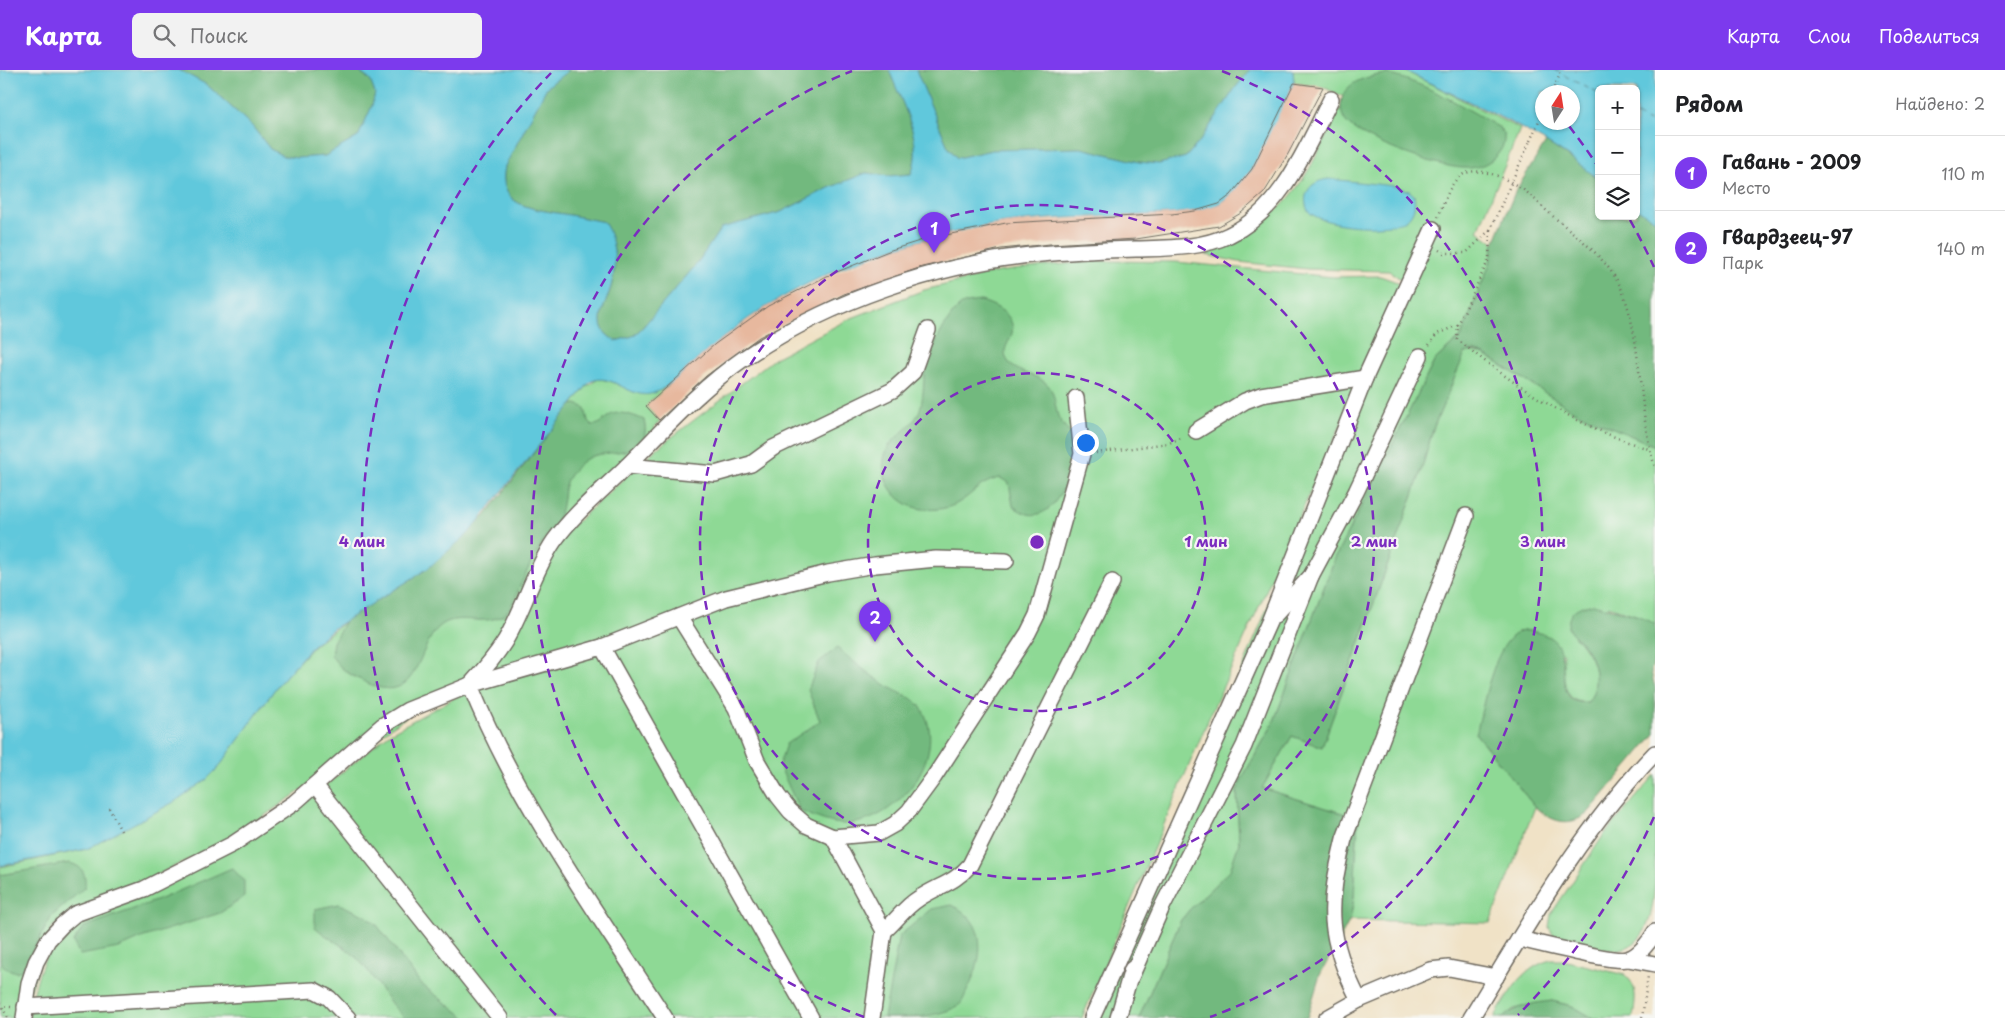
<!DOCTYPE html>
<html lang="ru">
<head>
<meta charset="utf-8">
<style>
	body { margin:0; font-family:"Playpen Sans",sans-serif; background:#f2f2f2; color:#202124 }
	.controls { position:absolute; right:15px; top:15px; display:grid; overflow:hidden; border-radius:8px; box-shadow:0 1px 4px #0004 }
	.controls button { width:45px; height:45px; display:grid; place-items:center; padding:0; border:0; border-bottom:1px solid #e0e0e0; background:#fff; color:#202124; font:25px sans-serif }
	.compass { position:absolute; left:1535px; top:15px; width:45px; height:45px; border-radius:50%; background:#fff; box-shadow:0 1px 4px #0004; rotate:12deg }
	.you { position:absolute; left:1085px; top:372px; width:18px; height:18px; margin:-12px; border:4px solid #fff; border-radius:50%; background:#1a73e8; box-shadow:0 0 0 8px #1a73e833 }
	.badge { display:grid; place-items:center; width:32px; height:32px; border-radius:50%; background:#7c3aed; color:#fff; font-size:16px; font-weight:700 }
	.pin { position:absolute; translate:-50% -41px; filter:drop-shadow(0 1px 2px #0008) }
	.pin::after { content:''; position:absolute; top:26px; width:18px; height:15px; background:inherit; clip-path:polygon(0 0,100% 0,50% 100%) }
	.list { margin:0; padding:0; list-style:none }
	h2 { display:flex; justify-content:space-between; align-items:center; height:65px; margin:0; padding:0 20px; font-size:21px }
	h2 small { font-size:16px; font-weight:400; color:#757577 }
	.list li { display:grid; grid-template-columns:32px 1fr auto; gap:15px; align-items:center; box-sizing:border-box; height:75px; padding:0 20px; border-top:1px solid #e0e0e0 }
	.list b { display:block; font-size:19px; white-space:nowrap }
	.list p { margin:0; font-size:16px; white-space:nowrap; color:#757577 }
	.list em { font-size:16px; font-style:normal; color:#757577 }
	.icon { flex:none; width:28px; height:28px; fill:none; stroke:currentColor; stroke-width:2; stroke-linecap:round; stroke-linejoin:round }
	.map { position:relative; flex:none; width:1655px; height:948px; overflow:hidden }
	header { display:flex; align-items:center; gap:30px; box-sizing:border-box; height:70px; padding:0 25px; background:#7c3aed; color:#fff }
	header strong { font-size:24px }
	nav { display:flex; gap:28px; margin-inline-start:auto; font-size:18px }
	.search { width:350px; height:45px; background:#f2f2f2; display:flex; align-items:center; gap:12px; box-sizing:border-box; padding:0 18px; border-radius:8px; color:#757577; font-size:19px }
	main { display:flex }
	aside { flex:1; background:#fff }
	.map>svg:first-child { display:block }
	.green { fill:#8ed995; stroke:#5c8260 }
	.forest { fill:#72b97e; stroke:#4e7254 }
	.water { fill:#60c8dc; stroke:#467a84; fill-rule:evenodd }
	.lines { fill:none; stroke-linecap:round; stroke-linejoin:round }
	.ferry { stroke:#3b5a60; stroke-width:1; stroke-dasharray:6 5; stroke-linecap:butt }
	.building { fill:#e7b89e }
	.minor-casing { stroke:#706b61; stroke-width:18 }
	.path { stroke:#706b61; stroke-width:2.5; stroke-dasharray:1 4; stroke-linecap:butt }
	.minor { stroke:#fff; stroke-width:15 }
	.path-bridge { stroke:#706b61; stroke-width:2.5; stroke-dasharray:1 4; stroke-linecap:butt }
	.ring { fill:none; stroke:#7b2cbf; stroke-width:2.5; stroke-dasharray:9 6 }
	.centre { fill:#7b2cbf; stroke:#f6f6f2; stroke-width:2.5 }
	.ring-label { font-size:15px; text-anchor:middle; font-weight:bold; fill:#7b2cbf; stroke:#f6f6f2; stroke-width:4.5; stroke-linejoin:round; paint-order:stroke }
</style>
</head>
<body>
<header>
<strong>Карта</strong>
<div class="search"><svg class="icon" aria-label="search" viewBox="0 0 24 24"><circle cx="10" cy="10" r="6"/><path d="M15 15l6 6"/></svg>Поиск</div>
<nav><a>Карта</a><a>Слои</a><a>Поделиться</a></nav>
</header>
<main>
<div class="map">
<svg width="1655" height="948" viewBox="0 0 1655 948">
	<rect width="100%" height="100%" fill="#f6f6f2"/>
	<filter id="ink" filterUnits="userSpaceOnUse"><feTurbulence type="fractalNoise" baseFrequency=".02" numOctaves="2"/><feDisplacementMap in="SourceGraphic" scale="10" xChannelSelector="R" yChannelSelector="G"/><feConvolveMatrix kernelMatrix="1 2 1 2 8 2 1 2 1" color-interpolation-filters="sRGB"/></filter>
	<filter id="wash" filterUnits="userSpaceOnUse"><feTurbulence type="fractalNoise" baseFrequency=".0096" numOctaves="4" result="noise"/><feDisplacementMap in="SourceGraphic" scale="20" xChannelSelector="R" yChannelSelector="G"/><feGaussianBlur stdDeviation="1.12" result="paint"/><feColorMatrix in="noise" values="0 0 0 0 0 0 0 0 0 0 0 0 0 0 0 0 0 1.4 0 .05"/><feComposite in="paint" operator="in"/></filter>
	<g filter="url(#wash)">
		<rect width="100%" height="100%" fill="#f0e2c6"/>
		<!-- green -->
		<g class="green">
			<path d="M1293 0H1403L1520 59 1478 161 1494 173 1490 193 1461 267 1435 290 1335 488 1273 654 1241 710 1237 721 1239 773 1230 801 1191 838 1181 850 1139 948H1099L1402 210 1389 201 1308 199 1239 192 1206 185C1236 170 1276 148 1296 119 1315 94 1330 56 1346 28L1323 17 1294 13Z"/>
			<path d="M1103 191 1176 192 1333 207 1380 206 1397 212 1399 218 1358 316 1209 648 1082 948H29C37 901 43 881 77 846L292 743 390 663 469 620 568 460 655 380 775 288 849 249 924 220 998 202 1052 195Z"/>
			<path d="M1469 281 1485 285 1574 341 1655 376V554L1639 546 1608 536 1574 566C1592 582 1604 611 1588 632 1560 635 1563 602 1563 583 1546 569 1540 558 1517 562L1476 664 1535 737 1490 853 1350 850 1354 828 1358 748 1262 718 1292 666 1322 677 1420 405 1433 359 1463 286Z"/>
			<path d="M598 309C629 311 634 338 670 314L646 336 660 351 654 358 660 363 586 431 484 592 465 609 445 620 234 767 53 856 20 948H0V797L87 779 190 721 219 697 277 616 314 575 485 446 586 317Z"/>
			<path d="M1655 705C1655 732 1655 758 1655 785 1655 834 1655 894 1591 877 1578 874 1565 873 1554 867L1549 857 1551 844 1603 766Z"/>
			<path d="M1551 890H1563L1625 905C1639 917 1635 931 1633 948H1593L1572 936 1552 931 1514 939 1502 948H1494C1509 924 1522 897 1551 890Z"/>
		</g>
		<!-- forest -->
		<g class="forest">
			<path d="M179 0H357L370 10 375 23 372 36 358 67 325 86 297 88 283 86 270 79 252 56 207 15Z"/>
			<path d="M569 0H889C901 32 925 71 911 104L889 106 866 103 829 118 781 142 721 158 696 195 642 258 633 266 616 271C587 256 608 234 612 213 617 192 615 170 604 152 588 149 573 145 557 143 528 138 497 135 505 96L547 17Z"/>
			<path d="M916 0H1250L1236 17 1200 71 1186 87 1159 94 1139 92 1081 78 992 80 957 88 948 77Z"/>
			<path d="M1387 4C1428 14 1464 37 1500 58L1504 65C1505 73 1502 79 1497 85 1488 95 1475 99 1462 98 1435 96 1364 72 1346 52 1343 48 1340 39 1341 34 1343 11 1368 6 1387 4Z"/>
			<path d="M1546 72 1585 98 1599 110V146H1636V138L1655 150V376L1574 341 1485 285 1474 281 1465 283 1433 359 1420 405 1322 677 1292 666 1262 718 1358 748 1354 828 1350 850 1320 905 1307 948H1139L1181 850 1191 838 1230 800 1239 773 1237 721 1241 710 1273 654 1335 488 1435 290 1461 267 1490 193 1494 173 1515 122Z"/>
			<path d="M981 231C995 235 1016 245 1012 263 1010 272 1002 278 1006 288 1013 304 1036 303 1047 314 1056 323 1054 335 1058 346 1061 354 1069 360 1073 368 1080 385 1062 430 1047 440 1034 448 1025 445 1013 436L1009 413 1000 408C978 413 975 423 958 433 945 441 920 442 907 434 887 423 876 397 889 376 898 363 913 356 919 342 924 329 923 314 925 300 928 285 947 247 959 237 965 232 973 232 981 231Z"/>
			<path d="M577 334 585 338 588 351 592 355C602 355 602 350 609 346 618 339 635 346 644 350 654 390 607 378 588 388 580 392 571 402 567 410 562 420 564 432 560 443 557 455 549 462 543 472 534 486 527 501 520 516 516 525 512 539 503 545 482 558 456 540 438 558 416 580 419 635 369 614 351 605 342 602 331 585L333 572 345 551 427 499 485 446 571 335Z"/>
			<path d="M1593 534 1639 546 1655 554V585L1651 601 1655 618V664L1588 743C1569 758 1552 752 1535 737L1476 664C1483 639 1494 566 1523 561 1531 560 1538 562 1545 565 1579 577 1547 638 1588 632 1600 616 1596 592 1584 576 1579 570 1573 565 1568 558 1568 541 1577 536 1593 534Z"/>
			<path d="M837 578C857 594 875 610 898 622 905 625 916 630 920 636 951 681 902 746 855 753 835 757 818 748 800 741L779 695 786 674 820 651 808 620 819 592Z"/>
			<path d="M69 793C83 796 86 804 85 817L52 846 22 900 16 902 5 898 0 891V805Z"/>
			<path d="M232 798 244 811V827L220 843 144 867 119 878 80 885 73 872 84 857 158 830Z"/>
			<path d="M339 834 366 846 377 855 421 914 466 948H405C385 931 375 906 356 887 345 876 327 868 315 857V839Z"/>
			<path d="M952 835C988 852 984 888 968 919 965 924 963 933 958 936 935 948 910 948 884 948L899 866 932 839Z"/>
			<path d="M1552 931 1572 936 1593 948H1502C1518 936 1532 933 1552 931Z"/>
		</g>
		<!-- water -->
		<g class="water">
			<path d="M0 0H179L207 15 252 56 270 79 283 86 297 88 325 86 358 67 372 36 375 23 370 10 357 0H569L547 17 505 96C497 135 528 138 557 143 573 145 588 149 604 152 615 170 617 191 612 212 608 234 587 256 616 271L633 266 642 258 696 195 721 158 781 142 829 118 866 103 889 106 911 104C925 71 901 32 889 0H916L948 77 957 88 992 80 1081 78 1139 92 1159 94 1186 87 1200 71 1236 17 1250 0H1293L1294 13C1277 50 1256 110 1220 133 1207 141 1187 142 1172 144 1117 147 1061 146 1006 153 924 164 839 192 768 236 742 251 719 271 696 291 683 302 670 317 654 323 631 332 612 300 590 312L468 464 427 499 334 558 313 575 277 616 219 697 206 710 174 732 87 779 0 796Z"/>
			<path d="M1403 0H1655V150L1636 138V19H1599V110C1545 63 1467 32 1403 0ZM1542 22H1572V52H1542Z"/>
			<path d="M1330 109 1394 116 1409 121 1414 125C1416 134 1414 144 1406 150 1388 161 1322 157 1308 141 1300 123 1312 110 1330 109Z"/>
		</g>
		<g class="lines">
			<!-- ferry -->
			<g class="ferry">
				<path d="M1554 0 1599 24"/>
				<path d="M1636 45 1655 55"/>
			</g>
		</g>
		<g id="blocks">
			<!-- building -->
			<path class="building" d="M1294 13 1323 17 1288 84 1264 123 1241 143 1219 156 1136 169 1050 174 1001 179 922 197 844 224 759 267 706 306 659 350 646 336 715 274 768 236 827 206 891 180 926 169 1006 153 1172 144 1195 141 1219 134 1231 125 1252 99Z"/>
		</g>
	</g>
	<g filter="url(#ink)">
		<use href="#blocks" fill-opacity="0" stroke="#706b61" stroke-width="1"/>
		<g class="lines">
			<defs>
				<g id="minor">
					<path d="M1196 361 1245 331 1261 325 1365 308"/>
					<path d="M627 396 715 404 751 394 773 378 893 320 913 302 928 260"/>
					<path d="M1275 545 1311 506 1356 422 1420 286"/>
					<path d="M679 547 736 638 757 691 778 726 790 741 806 755 833 767 879 763 895 754 909 741 934 707 1028 563 1037 545 1082 384 1076 328"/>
					<path d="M602 577 811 948"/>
					<path d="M470 615C483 601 495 587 505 571 524 539 533 502 554 471 575 442 603 420 628 395 664 359 701 318 743 289 828 231 939 193 1041 184 1072 181 1104 180 1136 179 1166 178 1201 179 1229 165 1282 140 1306 78 1331 29"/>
					<path d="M470 615C518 734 596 840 665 948"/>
					<path d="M315 715 500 948"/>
					<path d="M833 767 884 861 872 948"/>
					<path d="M884 861C896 851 905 837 918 829 937 816 955 813 970 795L1112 512"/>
					<path d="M1519 869C1539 873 1613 893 1627 889 1639 886 1650 871 1655 862"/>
					<path d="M1628 889 1655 894"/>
					<path d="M1131 907 1162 837 1244 676 1311 506"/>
					<path d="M1359 930C1327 866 1327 838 1344 769L1466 446"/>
					<path d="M25 937 314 920 329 928 348 948"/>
					<path d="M24 948 29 913 36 892 48 870 62 855 75 844 144 819 233 774 294 733 382 656 408 640 470 615 602 577 726 528 828 503 875 495 936 489 1006 491"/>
					<path d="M1092 948 1269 552 1365 308 1433 159"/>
					<path d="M1118 948 1132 899"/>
					<path d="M1327 948 1359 930 1430 900 1449 898 1496 907"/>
					<path d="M1471 948C1527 856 1580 761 1655 683"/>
				</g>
			</defs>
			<!-- minor casing -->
			<use href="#minor" class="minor-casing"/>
			<!-- path -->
			<g class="path">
				<path d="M1552 22 1562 0"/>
				<path d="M1530 71 1542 44"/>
				<path d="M1438 147C1443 136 1450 111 1462 105 1478 95 1505 108 1519 117 1530 123 1538 133 1548 142 1576 166 1613 191 1625 228 1643 283 1638 342 1655 397"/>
				<path d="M1490 161 1489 189 1458 255 1457 269C1515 317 1577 357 1649 379"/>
				<path d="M1439 180 1444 183H1466L1490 160"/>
				<path d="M1429 275 1437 264 1458 255"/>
				<path d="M1096 383 1169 373 1183 367"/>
				<path d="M109 738 121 761"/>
				<path d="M0 933 8 948"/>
				<path d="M0 936 11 937"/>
				<path d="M1642 948 1648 906"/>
			</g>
			<!-- minor -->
			<use href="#minor" class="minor"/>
			<!-- path-bridge -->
			<path class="path-bridge" d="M1490 160 1530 71"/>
		</g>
	</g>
	<!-- distance rings -->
	<g class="ring">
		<circle cx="1037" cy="472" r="169"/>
		<circle cx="1037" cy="472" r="337"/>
		<path d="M864 947A506 506 0 0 1 852 1M1222 1A506 506 0 0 1 1210 947"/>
		<path d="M1654 747A675 675 0 0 1 1518 945M556 945A675 675 0 0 1 551 3M1569 56A675 675 0 0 1 1597 95M1630 150A675 675 0 0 1 1654 197"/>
	</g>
	<circle cx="1037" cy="472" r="8" class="centre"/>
	<g class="ring-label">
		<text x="1206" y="477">1 мин</text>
		<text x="1374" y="477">2 мин</text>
		<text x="1543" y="477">3 мин</text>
		<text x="362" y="477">4 мин</text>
	</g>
</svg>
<div class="controls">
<button>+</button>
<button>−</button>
<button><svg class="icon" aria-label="layers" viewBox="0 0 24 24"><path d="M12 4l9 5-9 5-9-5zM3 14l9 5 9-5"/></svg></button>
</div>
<svg class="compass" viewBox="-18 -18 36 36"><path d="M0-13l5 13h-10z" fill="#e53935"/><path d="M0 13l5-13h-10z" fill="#757577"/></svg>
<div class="you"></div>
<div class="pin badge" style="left:934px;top:183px">1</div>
<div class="pin badge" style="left:875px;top:572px">2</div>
</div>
<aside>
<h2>Рядом<small>Найдено: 2</small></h2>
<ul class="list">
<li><span class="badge">1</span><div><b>Гавань - 2009</b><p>Место</p></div><em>110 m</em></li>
<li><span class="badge">2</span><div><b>Гвардзеец-97</b><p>Парк</p></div><em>140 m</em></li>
</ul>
</aside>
</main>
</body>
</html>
